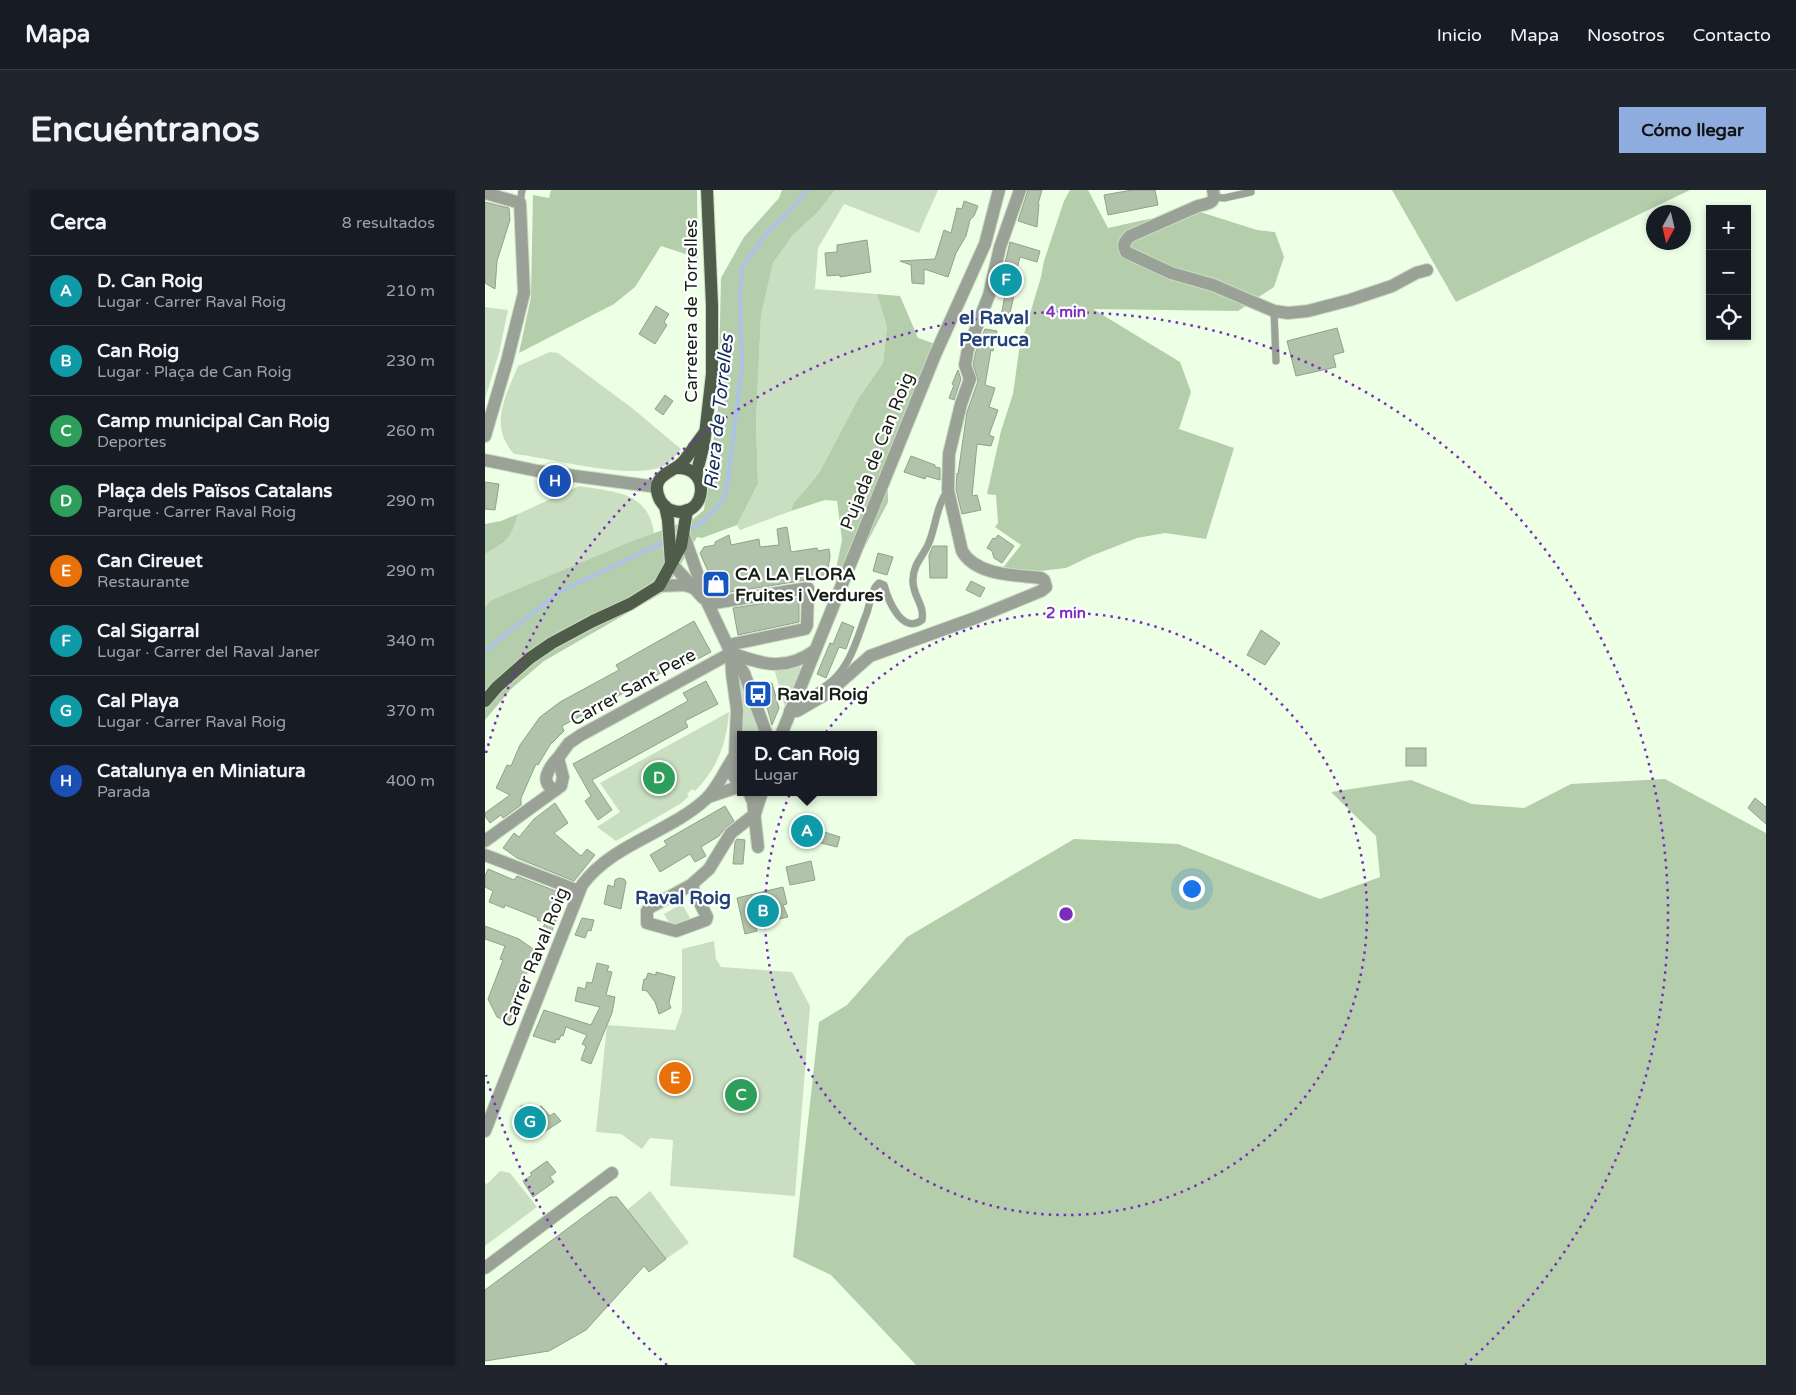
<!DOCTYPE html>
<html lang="es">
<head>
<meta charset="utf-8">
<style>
	body { margin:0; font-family:"Varela Round",sans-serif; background:#20242c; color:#f1f3f6 }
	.controls { position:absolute; right:15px; top:15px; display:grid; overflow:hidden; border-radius:0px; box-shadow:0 2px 8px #0003 }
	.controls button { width:45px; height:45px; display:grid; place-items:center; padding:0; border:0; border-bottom:1px solid #363941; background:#171b24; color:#f1f3f6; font:25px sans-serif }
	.compass { position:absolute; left:1161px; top:15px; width:45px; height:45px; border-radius:50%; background:#171b24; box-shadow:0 2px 8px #0003; rotate:188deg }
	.you { position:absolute; left:706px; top:698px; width:18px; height:18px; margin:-12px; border:4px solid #fff; border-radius:50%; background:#1a73e8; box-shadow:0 0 0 8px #1a73e833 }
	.badge { display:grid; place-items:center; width:32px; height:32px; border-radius:50%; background:#8eacde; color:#fff; font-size:16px; font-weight:700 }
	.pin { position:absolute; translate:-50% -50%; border:2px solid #fff; box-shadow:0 1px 5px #0006 }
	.popup { position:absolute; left:252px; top:541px; width:140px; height:65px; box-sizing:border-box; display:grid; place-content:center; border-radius:0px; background:#171b24; filter:drop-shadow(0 1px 4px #0005); font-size:16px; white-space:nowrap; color:#9ea1a6 }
	.popup b { font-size:19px; color:#f1f3f6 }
	.popup::after { content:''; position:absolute; left:50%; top:100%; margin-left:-10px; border:10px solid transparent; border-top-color:#171b24 }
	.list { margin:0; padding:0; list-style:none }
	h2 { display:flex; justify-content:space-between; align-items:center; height:65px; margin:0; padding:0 20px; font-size:21px }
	h2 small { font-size:16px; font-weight:400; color:#9ea1a6 }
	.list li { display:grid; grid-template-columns:32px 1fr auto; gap:15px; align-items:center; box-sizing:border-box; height:70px; padding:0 20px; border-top:1px solid #363941 }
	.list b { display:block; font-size:19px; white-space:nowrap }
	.list p { margin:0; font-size:16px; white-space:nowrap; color:#9ea1a6 }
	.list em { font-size:16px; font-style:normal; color:#9ea1a6 }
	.icon { flex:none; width:28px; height:28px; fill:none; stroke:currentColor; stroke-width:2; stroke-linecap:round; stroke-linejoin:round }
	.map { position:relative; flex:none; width:1281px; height:1175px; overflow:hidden; border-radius:0px }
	header { display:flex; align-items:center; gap:30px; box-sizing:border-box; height:70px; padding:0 25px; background:#171b24; border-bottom:1px solid #363941 }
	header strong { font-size:24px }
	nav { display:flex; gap:28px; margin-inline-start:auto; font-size:18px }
	.intro { display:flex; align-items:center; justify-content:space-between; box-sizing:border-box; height:120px; padding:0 30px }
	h1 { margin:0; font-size:35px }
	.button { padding:12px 22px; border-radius:0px; background:#8eacde; color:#111; font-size:18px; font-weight:700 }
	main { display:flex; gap:30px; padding:0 30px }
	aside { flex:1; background:#171b24; border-radius:0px; box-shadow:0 2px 8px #0003 }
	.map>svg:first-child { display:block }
	.green { fill:#cadfc2 }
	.forest { fill:#b4ceab }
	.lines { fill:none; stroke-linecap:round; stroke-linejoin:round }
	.stream { stroke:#adc3e6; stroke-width:4 }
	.building { fill:#b1c3aa; stroke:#91a28b }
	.lane-casing { stroke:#cbdbc4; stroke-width:8 }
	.street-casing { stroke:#cbdbc4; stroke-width:14 }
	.primary-casing { stroke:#cbdbc4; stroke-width:14 }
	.lane { stroke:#9aa297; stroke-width:7 }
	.street { stroke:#9aa297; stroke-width:12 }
	.primary { stroke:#4f5c4a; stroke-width:12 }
	.ring { fill:none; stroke:#7b2cbf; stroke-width:2.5; stroke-dasharray:2.5 5 }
	.labels { text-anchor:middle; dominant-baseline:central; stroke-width:4.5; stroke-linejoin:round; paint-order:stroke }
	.street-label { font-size:18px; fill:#171e15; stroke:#fff }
	.poi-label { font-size:18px; font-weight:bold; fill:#171e15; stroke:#fff; text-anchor:start }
	.neighbourhood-label { font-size:19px; font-weight:bold; fill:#224278; stroke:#fff }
	.water-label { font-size:19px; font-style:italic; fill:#142e5b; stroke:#fff }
	.centre { fill:#7b2cbf; stroke:#fff; stroke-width:2.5 }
	.ring-label { font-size:15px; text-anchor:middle; font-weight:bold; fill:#7b2cbf; stroke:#fff; stroke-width:4.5; stroke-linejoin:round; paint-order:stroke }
</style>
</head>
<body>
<header>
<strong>Mapa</strong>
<nav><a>Inicio</a><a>Mapa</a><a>Nosotros</a><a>Contacto</a></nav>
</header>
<div class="intro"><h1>Encuéntranos</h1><a class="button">Cómo llegar</a></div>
<main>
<aside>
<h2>Cerca<small>8 resultados</small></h2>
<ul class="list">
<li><span class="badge" style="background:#0f9aa8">A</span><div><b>D. Can Roig</b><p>Lugar · Carrer Raval Roig</p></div><em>210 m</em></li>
<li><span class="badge" style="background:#0f9aa8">B</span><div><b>Can Roig</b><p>Lugar · Plaça de Can Roig</p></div><em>230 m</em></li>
<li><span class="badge" style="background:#2e9e5b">C</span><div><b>Camp municipal Can Roig</b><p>Deportes</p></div><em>260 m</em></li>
<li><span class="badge" style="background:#2e9e5b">D</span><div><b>Plaça dels Països Catalans</b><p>Parque · Carrer Raval Roig</p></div><em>290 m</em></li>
<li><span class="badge" style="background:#e8710a">E</span><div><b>Can Cireuet</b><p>Restaurante</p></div><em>290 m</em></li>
<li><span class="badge" style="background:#0f9aa8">F</span><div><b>Cal Sigarral</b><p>Lugar · Carrer del Raval Janer</p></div><em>340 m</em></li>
<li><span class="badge" style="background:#0f9aa8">G</span><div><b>Cal Playa</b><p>Lugar · Carrer Raval Roig</p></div><em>370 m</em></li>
<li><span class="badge" style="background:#1a4fb4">H</span><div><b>Catalunya en Miniatura</b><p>Parada</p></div><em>400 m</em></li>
</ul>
</aside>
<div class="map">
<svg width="1281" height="1175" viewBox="0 0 1281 1175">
	<rect width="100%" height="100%" fill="#edffe5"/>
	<!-- green -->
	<g class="green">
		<path d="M350 0H453L434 43 359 14 333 58 330 99 392 104 402 137 398 173 373 209 334 283 308 314 306 321 255 340 252 335 273 294 271 233 276 126 288 73 308 45 333 22Z"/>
		<path d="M0 117 23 120 14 163 0 209Z"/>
		<path d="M65 162 73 163 147 218 196 259C190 266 185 274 176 277 143 290 67 268 29 264 3 235 21 206 33 176Z"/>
		<path d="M94 296C129 302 163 301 169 343L18 405 5 411 0 417V364C24 350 25 350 33 324Z"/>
		<path d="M314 476 316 479 301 517H300L289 479Z"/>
		<path d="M255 480 275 545H257L254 500Z"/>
		<path d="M244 522C242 553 232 579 210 601L207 599 202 604 204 606 195 614 131 651 112 637 135 622 115 593Z"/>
		<path d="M197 714 205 728 187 738 179 724Z"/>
		<path d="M229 751 231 769 236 777 307 782 325 816 310 1006 185 996 188 950 165 948 157 959 136 944 111 942 122 835 190 840 197 821V759Z"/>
		<path d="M15 981 25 983 52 1017 0 1056V993L2 994Z"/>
		<path d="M165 1001 204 1053 181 1069 142 1020Z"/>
	</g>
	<!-- forest -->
	<g class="forest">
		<path d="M66 0H212L213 68 176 56 150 97 129 114 34 163 46 107 48 5 64 8Z"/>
		<path d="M297 0H350L333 22 308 45 288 73 276 126 271 233 273 294 252 335 217 348 212 347 179 402 59 471 26 499 0 530V417L5 411 18 405 150 350 208 329 219 320 233 218 236 88 259 47 294 8Z"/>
		<path d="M585 0H603L623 38 659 30 712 21 772 40 790 42 799 67 789 97 753 121 608 119 695 172 706 202 694 239 749 258 721 349 680 343 652 348 606 366 581 378 555 381 517 379 536 355 510 337 513 333 511 305 502 304 516 241 528 204 534 161 556 87 559 71 579 11Z"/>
		<path d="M907 0H1205L971 112Z"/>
		<path d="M392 104 415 106 433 148 456 156 403 293V312L358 399 349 389 357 350 352 311 340 310 306 321 308 314 334 283 373 209 398 173 402 137Z"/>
		<path d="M33 324C25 350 24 350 0 364V334L16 331Z"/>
		<path d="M1180 589 1281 643V1175H431L346 1085 308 1067 334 832 362 815 422 747 589 649 693 654 835 709 895 687 891 646 846 602 926 590 987 614 1039 618 1086 594Z"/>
	</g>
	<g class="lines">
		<!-- stream -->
		<g class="stream">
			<path d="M207 338 220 330 239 309 242 297 257 177 255 106 257 77 284 40 298 28 323 0"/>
			<path d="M0 461 74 402 179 352"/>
		</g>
	</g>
	<!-- building -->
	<g class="building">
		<path d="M543 0H557L553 14H554L552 37 533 31Z"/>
		<path d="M647 0H670L673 15 623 25 619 5Z"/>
		<path d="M479 11 493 16 489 26 485 30 481 46 471 63 463 87 439 79V94L427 93 426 75 415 71 450 69 459 40 466 43 472 18 477 19Z"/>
		<path d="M0 12 24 18 25 30 12 71 10 99 0 93Z"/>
		<path d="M382 50 386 82 355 87V85L342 86 340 63 352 62V55Z"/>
		<path d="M525 52 555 61 552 72 535 67 527 99 530 100 524 128 516 126 520 105 513 103Z"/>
		<path d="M171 116 184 124 179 132 182 135 170 154 154 144Z"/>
		<path d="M852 138 859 162 848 165 851 177 811 186 802 151Z"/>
		<path d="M500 139 512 141 508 161 506 160 500 195 510 198 504 217 513 220 504 245 509 247 506 256 492 254 487 306 492 305 496 320 477 324 471 299 472 283 473 284 482 222 493 191 488 174 491 161Z"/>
		<path d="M473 180 476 189 469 210 464 208 469 195 467 194Z"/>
		<path d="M180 205 188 211 178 225 170 219Z"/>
		<path d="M426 266 450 275V277L455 278V290L441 286 440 289 419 282Z"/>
		<path d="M0 292 14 294 10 320 0 319Z"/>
		<path d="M302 337 306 362 332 358 333 361 344 359 345 367 342 383 339 384 340 387 233 404 215 363 219 357 230 355V352L244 345 246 355 274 349 275 357 294 355 292 339Z"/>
		<path d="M513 345 529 356 517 373 509 368 507 361 502 358 508 348 510 349Z"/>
		<path d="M448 356H462V388H445L444 365Z"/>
		<path d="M393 363 408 367 402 385 388 381Z"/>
		<path d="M486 391 500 398 495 407 481 400Z"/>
		<path d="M314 408V432L253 445 248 418Z"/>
		<path d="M209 431 226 462 203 474 200 470 77 536 79 541 65 555 53 575 51 574 36 608V615L18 628 16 625 5 633 0 626V623L25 605 11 598 22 575 26 576 35 555 55 527 75 512 134 480 131 475Z"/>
		<path d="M357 432 369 437 361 459 354 457 341 488 332 484 345 453 348 454Z"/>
		<path d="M776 440 795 453 780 475 762 465Z"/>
		<path d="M221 491 233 514 200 531 203 537 107 590 127 620 113 630 100 611 106 606 88 574 203 511 198 503Z"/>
		<path d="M287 493 294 518 287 535 276 496Z"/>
		<rect x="921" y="558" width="20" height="18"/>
		<path d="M1270 608 1281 617V634L1263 618Z"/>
		<path d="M70 613 83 633 69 643 96 666 102 659 110 665 89 691 32 668 18 658 29 643 34 647 49 629Z"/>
		<path d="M240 616 249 631 241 637 234 646 216 657 221 666 210 672 205 664 175 682 165 665 182 655 179 651Z"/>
		<path d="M322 631 328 633 333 640 355 647 352 657 308 646Z"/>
		<path d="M252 649 260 650 258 674H248L250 652Z"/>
		<path d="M326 671 330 690 305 695 301 677Z"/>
		<path d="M3 679 29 690 32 686 81 705 63 751 54 748 60 733 52 730 53 728 20 715 19 718 4 712 8 701 0 697V686Z"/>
		<path d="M134 688 139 689 141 692 136 719 119 714 123 695 129 697 130 690Z"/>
		<path d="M298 697 302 714 298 715 303 727 276 733 277 736 271 737 272 741 260 744 252 708Z"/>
		<path d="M97 728 109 730 106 741 103 740 100 748 90 745Z"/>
		<path d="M0 736 34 749 51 761 36 797 31 796 27 809 32 812 24 832 12 827 3 809 18 770 15 769 20 756 0 749Z"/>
		<path d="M112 773 124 776 122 781 127 782 121 805 130 807 127 823 106 874 96 870 101 856 97 854 102 845 81 837 78 846 76 845 74 850 71 849 70 853 48 846 59 820 106 835 115 817 90 811 93 797 100 799 102 792 107 793Z"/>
		<path d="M171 782 190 787 184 813 186 818 174 824 170 812 162 801 157 800 159 789H161L163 783 171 785Z"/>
		<path d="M37 915 45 922 48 919 50 921 56 916 65 926 69 923 76 931 53 946 47 938 45 940 29 924Z"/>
		<path d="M62 971 71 982 65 987 69 992 48 1007 38 991 47 985 45 983Z"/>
		<path d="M125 1007H132L181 1069 164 1082 159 1076 101 1140 64 1161 0 1171V1100Z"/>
	</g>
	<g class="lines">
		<defs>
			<g id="lane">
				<path d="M729 7 739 8 766 2"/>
				<path d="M35 13 37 0"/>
				<path d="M789 121 791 171"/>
				<path d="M309 515C322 507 337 500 348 490 366 474 373 446 381 425 385 415 386 399 394 393L399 395C403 410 417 445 437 430 440 415 427 405 428 390 428 375 437 367 443 355 451 337 451 316 463 300"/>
			</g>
			<g id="street">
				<path d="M728 0C731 14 724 13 713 16L645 46C640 51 637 55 641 62L686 83 728 95 789 121 803 123 823 121 865 110 907 96 931 83 942 80"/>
				<path d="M0 3 35 13 39 103 22 171 0 246"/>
				<path d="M0 270 53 281 172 297"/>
				<path d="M198 343 223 414 246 463 259 483 282 545"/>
				<path d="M186 373 218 408"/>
				<path d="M174 396 200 395 209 398"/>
				<path d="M223 414 323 398 322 435 320 439 243 455"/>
				<path d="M246 463 247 484 252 520 250 564"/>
				<path d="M246 463C277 474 300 482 329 461"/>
				<path d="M305 521H312L343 503 385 466 490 428 556 401 561 397 559 390 556 388C531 385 491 386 477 361L463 300 464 264 476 214 485 189 480 175 483 159 504 105 515 57 535 0"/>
				<path d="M296 545 450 165 500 54 514 0"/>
				<path d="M73 568 84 553 96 545 246 463"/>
				<path d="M248 568C245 580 247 587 256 595"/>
				<path d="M264 602 268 612 273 657"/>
				<path d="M223 607 250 598 256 597"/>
				<path d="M0 651 76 596 78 587 73 568C64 577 53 594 71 600"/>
				<path d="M0 665 94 701"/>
				<path d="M206 695 222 727 221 730 191 741 162 733V721L164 718 206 695 224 679 246 643 270 624 277 602"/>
				<path d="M0 941 97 695C128 653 185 643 222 608 232 598 239 582 247 570"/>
				<path d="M0 1078 127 983"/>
			</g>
			<g id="primary">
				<path d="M191 278C228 276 221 329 189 321 183 320 178 315 175 310 163 285 188 283 198 272 206 262 213 251 221 241"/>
				<path d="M211 285 219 254 227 184V115L222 0"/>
				<path d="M180 316 183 330 186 373"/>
				<path d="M0 511 12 497 45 468 67 453 108 431 145 414 174 396 196 356 202 320"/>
			</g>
		</defs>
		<!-- lane casing -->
		<use href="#lane" class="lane-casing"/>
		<!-- street casing -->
		<use href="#street" class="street-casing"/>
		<!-- primary casing -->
		<use href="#primary" class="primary-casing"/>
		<!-- lane -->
		<use href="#lane" class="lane"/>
		<!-- street -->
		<use href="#street" class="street"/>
		<!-- primary -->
		<use href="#primary" class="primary"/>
	</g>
	<!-- distance rings -->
	<g class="ring">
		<circle cx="581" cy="724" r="301"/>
		<path d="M182 1175A602 602 0 0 1 1 885M1 563A602 602 0 1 1 980 1175"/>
	</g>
	<!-- icons -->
	<defs>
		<symbol id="shop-square" viewBox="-11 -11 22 22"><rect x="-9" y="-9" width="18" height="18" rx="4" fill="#1455c0" stroke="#fff"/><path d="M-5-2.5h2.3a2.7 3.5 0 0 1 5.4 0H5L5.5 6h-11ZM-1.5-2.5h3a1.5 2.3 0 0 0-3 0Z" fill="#fff"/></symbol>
		<symbol id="bus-square" viewBox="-11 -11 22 22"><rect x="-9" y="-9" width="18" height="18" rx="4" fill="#1455c0" stroke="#fff"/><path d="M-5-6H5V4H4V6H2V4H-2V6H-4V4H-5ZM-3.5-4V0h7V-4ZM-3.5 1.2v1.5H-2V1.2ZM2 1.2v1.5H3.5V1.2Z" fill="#fff"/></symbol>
	</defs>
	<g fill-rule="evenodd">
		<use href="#shop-square" x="215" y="378" width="32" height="32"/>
		<use href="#bus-square" x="257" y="488" width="32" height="32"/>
	</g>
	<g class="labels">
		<!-- street labels -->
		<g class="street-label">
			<text transform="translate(206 121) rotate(-90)">Carretera de Torrelles</text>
			<text transform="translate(392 261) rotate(-68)">Pujada de Can Roig</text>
			<text transform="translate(148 497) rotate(-29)">Carrer Sant Pere</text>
			<text transform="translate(50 767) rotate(-68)">Carrer Raval Roig</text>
		</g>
		<!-- poi labels -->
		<g class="poi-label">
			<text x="250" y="384">CA LA FLORA<tspan x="250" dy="21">Fruites i Verdures</tspan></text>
			<text x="292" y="504">Raval Roig</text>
		</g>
		<!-- neighbourhood labels -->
		<g class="neighbourhood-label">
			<text x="509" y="128">el Raval<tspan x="509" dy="22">Perruca</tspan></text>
			<text x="198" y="708">Raval Roig</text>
		</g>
		<!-- water labels -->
		<g class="water-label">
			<text transform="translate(234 222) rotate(-84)">Riera de Torrelles</text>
		</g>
	</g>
	<circle cx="581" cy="724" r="8" class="centre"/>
	<g class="ring-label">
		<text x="581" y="127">4 min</text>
		<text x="581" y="428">2 min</text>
	</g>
</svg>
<div class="controls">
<button>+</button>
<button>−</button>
<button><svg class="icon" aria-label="locate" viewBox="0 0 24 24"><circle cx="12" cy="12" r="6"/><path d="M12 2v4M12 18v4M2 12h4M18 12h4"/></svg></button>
</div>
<svg class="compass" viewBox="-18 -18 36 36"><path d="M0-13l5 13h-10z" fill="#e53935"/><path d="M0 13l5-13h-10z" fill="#9ea1a6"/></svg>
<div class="you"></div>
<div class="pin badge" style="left:322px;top:641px;background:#0f9aa8">A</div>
<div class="popup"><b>D. Can Roig</b>Lugar</div>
<div class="pin badge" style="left:278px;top:721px;background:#0f9aa8">B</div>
<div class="pin badge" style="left:256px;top:905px;background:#2e9e5b">C</div>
<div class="pin badge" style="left:174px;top:588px;background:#2e9e5b">D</div>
<div class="pin badge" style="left:190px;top:888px;background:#e8710a">E</div>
<div class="pin badge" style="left:521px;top:90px;background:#0f9aa8">F</div>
<div class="pin badge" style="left:45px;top:932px;background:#0f9aa8">G</div>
<div class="pin badge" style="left:70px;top:291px;background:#1a4fb4">H</div>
</div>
</main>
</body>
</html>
